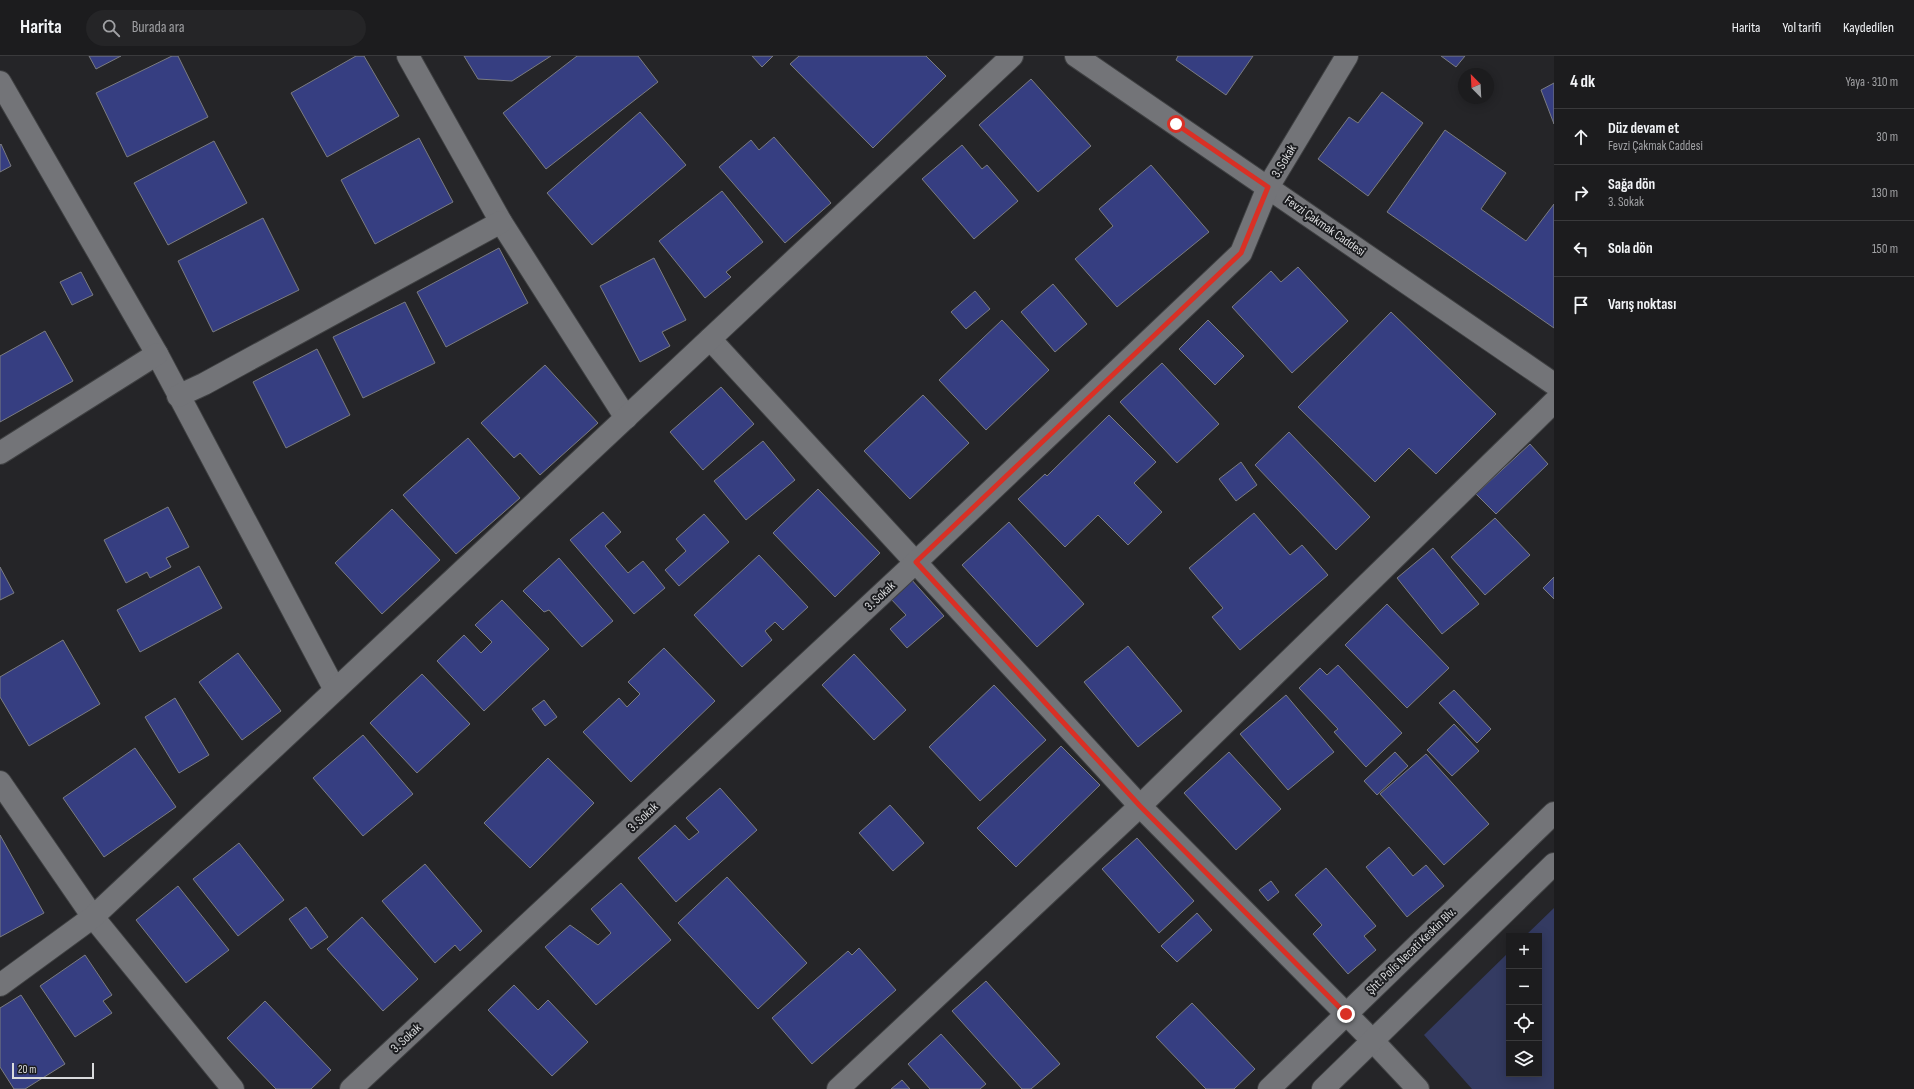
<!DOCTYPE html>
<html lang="tr">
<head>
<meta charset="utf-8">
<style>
	body { margin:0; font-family:"Sofia Sans Condensed",sans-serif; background:#252527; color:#f1f3f6 }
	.controls { position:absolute; right:12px; bottom:12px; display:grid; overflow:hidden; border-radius:0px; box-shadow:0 2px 10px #0003 }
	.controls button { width:36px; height:36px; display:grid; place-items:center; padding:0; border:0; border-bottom:1px solid #3a3a3c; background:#1c1c1e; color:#f1f3f6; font:20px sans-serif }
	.compass { position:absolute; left:1458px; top:12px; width:36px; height:36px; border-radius:50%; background:#1c1c1e; box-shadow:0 2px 10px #0003; rotate:336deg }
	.scale { position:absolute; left:12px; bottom:10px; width:82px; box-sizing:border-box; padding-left:4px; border:2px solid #dadbdd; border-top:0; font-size:11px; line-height:14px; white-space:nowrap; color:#dadbdd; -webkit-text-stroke:3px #1b1c1f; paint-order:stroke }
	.stop { position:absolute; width:12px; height:12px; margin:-9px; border:3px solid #d93025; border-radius:50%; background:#fff }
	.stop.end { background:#d93025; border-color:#fff; box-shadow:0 1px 4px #0008 }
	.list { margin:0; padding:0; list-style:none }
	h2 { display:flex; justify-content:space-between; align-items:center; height:52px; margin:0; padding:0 16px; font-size:17px }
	h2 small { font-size:13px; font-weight:400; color:#a0a1a4 }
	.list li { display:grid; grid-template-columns:26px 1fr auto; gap:12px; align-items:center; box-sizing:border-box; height:56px; padding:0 16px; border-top:1px solid #3a3a3c }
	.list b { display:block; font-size:15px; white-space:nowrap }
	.list p { margin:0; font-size:13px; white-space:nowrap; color:#a0a1a4 }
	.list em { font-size:13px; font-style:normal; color:#a0a1a4 }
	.icon { flex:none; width:22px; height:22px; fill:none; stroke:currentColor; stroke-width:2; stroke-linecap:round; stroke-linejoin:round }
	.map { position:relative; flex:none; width:1554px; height:1033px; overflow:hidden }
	header { display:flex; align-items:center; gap:24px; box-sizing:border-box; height:56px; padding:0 20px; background:#1c1c1e; border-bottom:1px solid #3a3a3c }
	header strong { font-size:19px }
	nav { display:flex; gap:22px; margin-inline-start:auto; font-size:14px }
	.search { width:280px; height:36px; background:#252527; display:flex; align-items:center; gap:10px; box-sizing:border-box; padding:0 14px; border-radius:22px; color:#a0a1a4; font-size:15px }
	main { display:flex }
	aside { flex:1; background:#1c1c1e }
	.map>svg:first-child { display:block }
	.green { fill:#343b62 }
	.building { fill:#363e81; stroke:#7b7c80 }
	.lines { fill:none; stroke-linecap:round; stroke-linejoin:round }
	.minor-casing { stroke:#3f4042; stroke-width:24 }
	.minor { stroke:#737478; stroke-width:22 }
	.route { stroke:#d93025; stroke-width:5 }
	.labels { text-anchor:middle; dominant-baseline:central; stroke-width:4; stroke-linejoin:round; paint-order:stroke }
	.street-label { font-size:13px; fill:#dadbdd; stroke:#1b1c1f }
</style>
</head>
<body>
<header>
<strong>Harita</strong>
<div class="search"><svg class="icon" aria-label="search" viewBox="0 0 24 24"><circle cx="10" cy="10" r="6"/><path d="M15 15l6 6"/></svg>Burada ara</div>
<nav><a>Harita</a><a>Yol tarifi</a><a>Kaydedilen</a></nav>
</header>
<main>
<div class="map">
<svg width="1554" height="1033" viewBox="0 0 1554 1033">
	<rect width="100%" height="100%" fill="#252528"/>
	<!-- green -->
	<path class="green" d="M1554 852V1033H1472L1424 979 1509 896V1018H1539V880H1525Z"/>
	<!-- building -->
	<g class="building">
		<path d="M89 0H121L96 13Z"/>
		<path d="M172 0H178L208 61 127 101 96 37Z"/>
		<path d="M356 0H364L399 60 327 101 291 37Z"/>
		<path d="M464 0H551L512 25 478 23Z"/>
		<path d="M577 0H638L658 26 546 113 503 57Z"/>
		<path d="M752 0H773L762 11Z"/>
		<path d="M799 0H926L946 20 873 92 790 8Z"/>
		<path d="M1178 0H1253L1226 39 1176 4Z"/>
		<path d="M1441 0H1465L1456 11Z"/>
		<path d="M1031 23 1091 90 1038 136 979 69Z"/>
		<path d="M1554 27V68L1541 34Z"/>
		<path d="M1382 36 1423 67 1368 140 1318 103 1349 61 1358 67Z"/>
		<path d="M640 56 686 109 592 189 547 137Z"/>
		<path d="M1445 74 1506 117 1481 153 1526 185 1554 148V272L1387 156Z"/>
		<path d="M774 81 831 147 785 187 719 111 751 84 759 94Z"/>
		<path d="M419 82 453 146 375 188 341 124Z"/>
		<path d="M214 85 247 147 168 189 134 127Z"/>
		<path d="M1 88 11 110 0 116V89Z"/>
		<path d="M962 89 982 113 987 109 1018 145 974 183 922 123Z"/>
		<path d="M1151 109 1209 176 1117 251 1075 203 1113 170 1099 153Z"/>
		<path d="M722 135 763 186 726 216 731 221 705 242 659 185Z"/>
		<path d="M263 162 299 234 213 276 178 205Z"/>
		<path d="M499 192 528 247 446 291 417 236Z"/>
		<path d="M654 202 686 264 662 276 670 290 640 306 600 230Z"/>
		<path d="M1298 211 1348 265 1292 317 1232 251 1271 215 1281 226Z"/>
		<path d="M81 216 93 239 72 249 60 226Z"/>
		<path d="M1053 228 1087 268 1055 296 1021 256Z"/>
		<path d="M975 235 990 253 966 273 951 256Z"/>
		<path d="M405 246 435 307 363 342 333 281Z"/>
		<path d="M1391 256 1496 358 1436 418 1409 392 1375 426 1298 351Z"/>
		<path d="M1002 264 1049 314 986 374 939 324Z"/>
		<path d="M1208 264 1244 300 1215 329 1179 293Z"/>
		<path d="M45 275 73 325 0 366V300Z"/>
		<path d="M317 293 350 359 286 392 253 326Z"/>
		<path d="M1162 307 1219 368 1177 407 1120 346Z"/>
		<path d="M545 309 598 367 540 419 520 397 514 402 481 367Z"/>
		<path d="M721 331 754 368 703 414 670 376Z"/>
		<path d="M923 339 969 387 910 443 864 395Z"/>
		<path d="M1109 359 1156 406 1134 427 1162 456 1128 489 1098 459 1065 491 1018 443 1045 418 1047 420Z"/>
		<path d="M1289 376 1370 461 1336 494 1255 409Z"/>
		<path d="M468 382 520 442 456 498 403 439Z"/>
		<path d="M763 385 795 424 746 464 714 425Z"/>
		<path d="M1530 388 1548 408 1496 458 1476 438Z"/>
		<path d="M1241 406 1257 429 1236 445 1219 423Z"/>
		<path d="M818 433 880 497 835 541 773 477Z"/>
		<path d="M168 451 189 491 166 502 171 511 150 522 147 516 126 527 104 484Z"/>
		<path d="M392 453 440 504 382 558 335 507Z"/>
		<path d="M603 456 621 476 605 490 628 517 643 505 665 532 634 558 570 484Z"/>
		<path d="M1254 457 1290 499 1302 489 1328 519 1240 594 1212 561 1223 552 1189 512Z"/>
		<path d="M704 458 729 486 679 530 665 514 686 495 676 483Z"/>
		<path d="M1495 462 1530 499 1485 539 1451 501Z"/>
		<path d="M1009 466 1084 548 1037 591 962 509Z"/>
		<path d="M1433 492 1479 548 1442 578 1397 522Z"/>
		<path d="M759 499 808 551 783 574 775 566 765 575 772 584 742 611 694 559Z"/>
		<path d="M559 502 613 565 582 591 549 554 544 556 523 535Z"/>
		<path d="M199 510 222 552 140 596 117 554Z"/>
		<path d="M0 511 14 537 0 544Z"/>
		<path d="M1554 521V543L1543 532Z"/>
		<path d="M911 523 944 560 907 592 890 573 906 559 890 542Z"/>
		<path d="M502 544 549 593 484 655 437 605 464 579 481 597 492 586 475 569Z"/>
		<path d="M1387 548 1449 612 1407 652 1345 589Z"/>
		<path d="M63 584 100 648 29 690 0 641V621Z"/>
		<path d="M1128 590 1182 655 1138 691 1084 626Z"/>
		<path d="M664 592 715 645 631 726 583 676 619 642 627 651 640 638 628 626Z"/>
		<path d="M238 597 281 655 242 684 199 626Z"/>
		<path d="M854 598 906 654 874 684 822 629Z"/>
		<path d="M1338 609 1402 677 1366 711 1334 676 1338 673 1299 632 1320 612 1327 619Z"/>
		<path d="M422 618 470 668 417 717 370 667Z"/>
		<path d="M994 629 1046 684 980 745 929 691Z"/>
		<path d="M1454 634 1491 673 1477 687 1439 647Z"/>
		<path d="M1286 639 1334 696 1288 734 1240 678Z"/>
		<path d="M175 642 209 699 179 717 145 661Z"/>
		<path d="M544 644 557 661 545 670 532 653Z"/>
		<path d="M1454 668 1479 695 1452 720 1427 694Z"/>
		<path d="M363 679 413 738 363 780 313 722Z"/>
		<path d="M1061 690 1100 729 1016 811 977 772Z"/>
		<path d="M135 692 176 751 104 801 63 742Z"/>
		<path d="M1229 696 1281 753 1236 794 1184 737Z"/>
		<path d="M1395 696 1408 710 1377 739 1364 725Z"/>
		<path d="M1426 698 1489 768 1444 809 1380 738Z"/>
		<path d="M548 702 594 747 530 812 484 767Z"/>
		<path d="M720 732 757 774 676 846 638 802 675 769 689 784 699 776 686 762Z"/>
		<path d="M890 749 924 787 893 815 859 777Z"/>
		<path d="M0 779 44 857 0 881Z"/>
		<path d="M1137 782 1194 845 1159 877 1102 813Z"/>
		<path d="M239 787 284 844 238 880 193 823Z"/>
		<path d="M1389 791 1413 820 1426 809 1444 830 1407 861 1366 811Z"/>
		<path d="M425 808 482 875 460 895 455 889 435 907 382 845Z"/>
		<path d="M1326 812 1376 870 1364 880 1376 894 1348 918 1313 878 1322 869 1295 839Z"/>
		<path d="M727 821 807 907 758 953 678 867Z"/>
		<path d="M1271 825 1279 836 1268 845 1259 834Z"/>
		<path d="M621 827 671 884 596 949 545 891 570 869 598 889 611 877 591 853Z"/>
		<path d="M178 830 229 894 186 927 136 864Z"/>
		<path d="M306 851 328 881 311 893 289 863Z"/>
		<path d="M1197 857 1212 874 1177 906 1161 890Z"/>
		<path d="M362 861 418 923 383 955 327 893Z"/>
		<path d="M859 892 896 934 812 1008 772 962 848 895 852 899Z"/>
		<path d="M85 899 112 939 103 945 112 957 75 981 40 930Z"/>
		<path d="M986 925 1060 1008 1031 1033H1022L952 955Z"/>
		<path d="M514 929 538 954 548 944 588 986 552 1020 488 954Z"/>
		<path d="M21 939 65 1008 25 1033H14L0 1011V952Z"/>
		<path d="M265 945 331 1014 311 1033H276L227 982Z"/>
		<path d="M1192 947 1255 1013 1234 1033H1206L1156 981Z"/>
		<path d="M941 978 986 1028 980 1033H930L908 1008Z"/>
		<path d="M902 1024 910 1033H891Z"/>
	</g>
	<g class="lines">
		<defs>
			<g id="minor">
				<path d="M408 0 501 166 626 362"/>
				<path d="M1076 0 1554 328"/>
				<path d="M0 26 157 298 335 634"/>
				<path d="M710 283 1140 750 1373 985 1418 1033"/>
				<path d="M178 340 204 328 501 166"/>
				<path d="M0 397 157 298"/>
				<path d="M0 726 93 861 233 1033"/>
				<path d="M0 929 93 861 1012 0"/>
				<path d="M351 1033 916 506 1241 197 1268 131 1347 0"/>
				<path d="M838 1033 1140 750 1554 346"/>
				<path d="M1269 1033 1554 757"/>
				<path d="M1323 1033 1554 808"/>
			</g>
		</defs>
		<!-- minor casing -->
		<use href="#minor" class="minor-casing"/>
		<!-- minor -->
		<use href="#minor" class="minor"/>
	</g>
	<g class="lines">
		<!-- route -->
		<path class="route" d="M1176 68 1268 131 1241 197 916 506 1140 750 1346 958"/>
	</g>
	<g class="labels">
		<!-- street labels -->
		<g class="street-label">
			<text transform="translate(1284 105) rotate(-59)">3. Sokak</text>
			<text transform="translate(1325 170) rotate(35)">Fevzi Çakmak Caddesi</text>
			<text transform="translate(880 540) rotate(-43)">3. Sokak</text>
			<text transform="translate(643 761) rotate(-43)">3. Sokak</text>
			<text transform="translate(1411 895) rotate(-44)">Şht. Polis Necati Keskin Blv.</text>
			<text transform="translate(406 982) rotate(-43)">3. Sokak</text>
		</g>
	</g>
</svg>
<div class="controls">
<button>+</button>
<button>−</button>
<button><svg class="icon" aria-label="locate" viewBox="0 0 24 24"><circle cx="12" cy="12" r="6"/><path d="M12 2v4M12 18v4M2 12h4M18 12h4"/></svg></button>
<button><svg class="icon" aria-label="layers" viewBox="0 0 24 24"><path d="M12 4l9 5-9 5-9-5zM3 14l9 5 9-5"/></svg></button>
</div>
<svg class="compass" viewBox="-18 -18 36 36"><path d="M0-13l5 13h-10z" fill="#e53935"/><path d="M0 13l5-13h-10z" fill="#a0a1a4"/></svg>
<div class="scale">20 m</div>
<div class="stop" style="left:1176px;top:68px"></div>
<div class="stop end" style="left:1346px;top:958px"></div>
</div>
<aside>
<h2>4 dk<small>Yaya · 310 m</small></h2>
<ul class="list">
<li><svg class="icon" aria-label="ahead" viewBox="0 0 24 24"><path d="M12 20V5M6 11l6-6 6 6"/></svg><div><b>Düz devam et</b><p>Fevzi Çakmak Caddesi</p></div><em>30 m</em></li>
<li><svg class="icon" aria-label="right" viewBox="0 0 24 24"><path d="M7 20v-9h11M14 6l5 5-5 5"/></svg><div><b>Sağa dön</b><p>3. Sokak</p></div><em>130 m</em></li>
<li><svg class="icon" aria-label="left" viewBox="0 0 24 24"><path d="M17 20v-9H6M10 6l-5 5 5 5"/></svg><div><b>Sola dön</b></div><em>150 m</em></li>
<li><svg class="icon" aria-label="arrive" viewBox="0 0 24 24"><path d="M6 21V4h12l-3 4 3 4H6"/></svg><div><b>Varış noktası</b></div></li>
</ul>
</aside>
</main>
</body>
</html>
